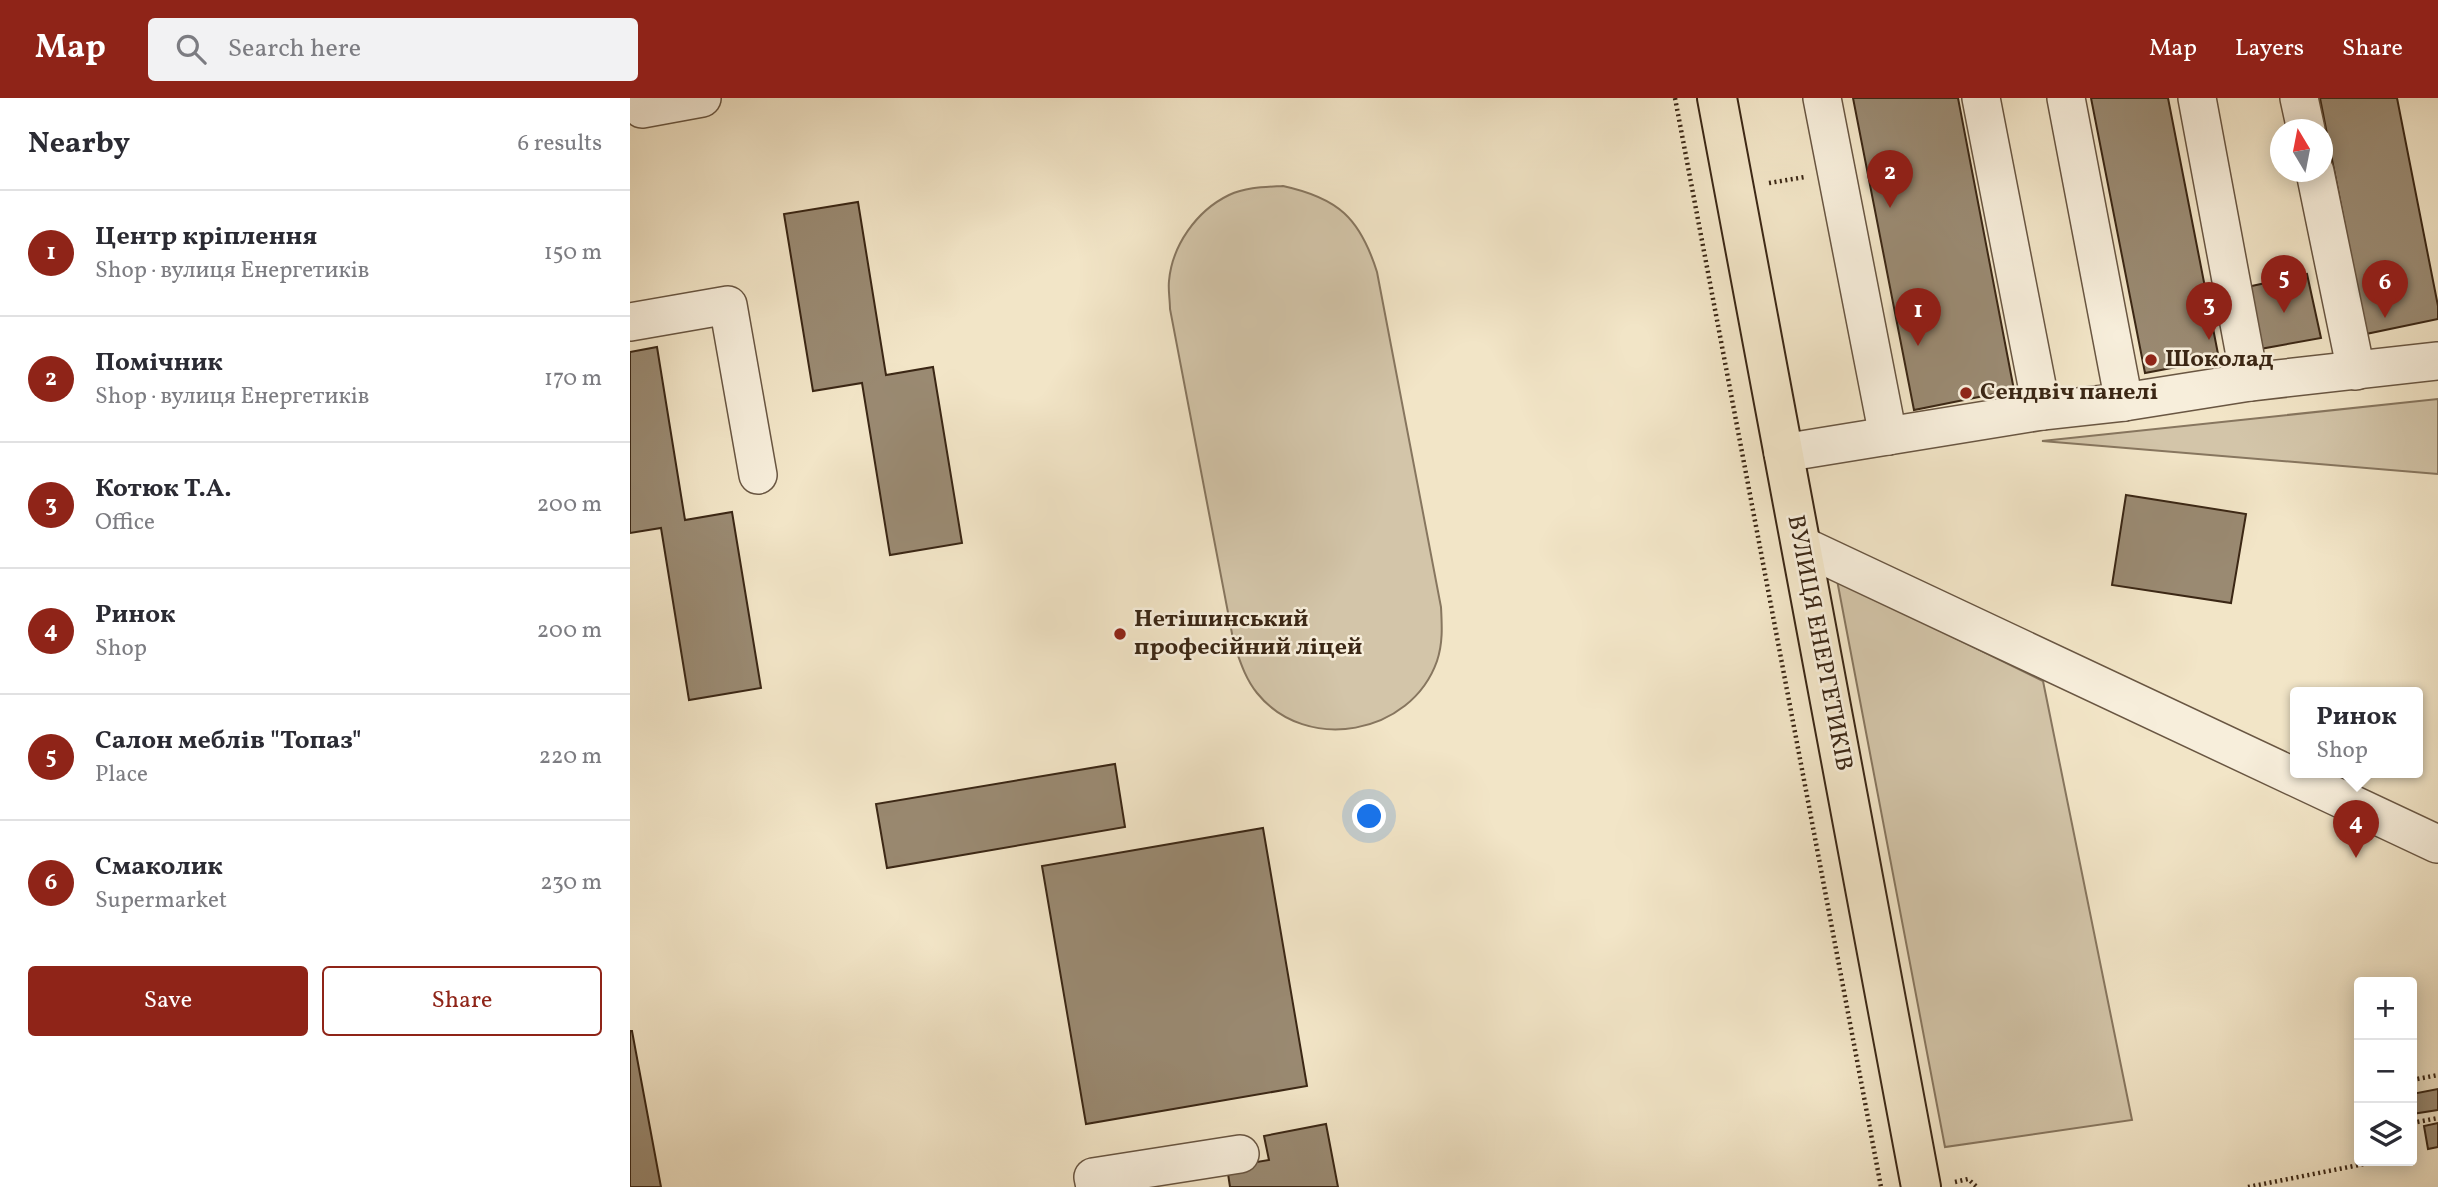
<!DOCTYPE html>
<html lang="en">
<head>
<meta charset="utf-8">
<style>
	body { margin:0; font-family:Vollkorn,serif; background:#f2f2f3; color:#2b2b33 }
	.controls { position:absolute; right:21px; bottom:21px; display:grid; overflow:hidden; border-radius:7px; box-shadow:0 4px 18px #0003 }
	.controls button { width:63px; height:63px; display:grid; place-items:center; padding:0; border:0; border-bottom:2px solid #e1e1e2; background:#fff; color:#2b2b33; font:35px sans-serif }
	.compass { position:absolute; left:1640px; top:21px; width:63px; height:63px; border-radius:50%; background:#fff; box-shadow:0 4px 18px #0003; rotate:350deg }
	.you { position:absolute; left:740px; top:719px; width:24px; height:24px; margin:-18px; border:5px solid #fff; border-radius:50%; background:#1a73e8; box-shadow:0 0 0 10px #1a73e833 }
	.badge { display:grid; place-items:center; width:46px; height:46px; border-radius:50%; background:#8f2418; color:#fff; font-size:23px; font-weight:700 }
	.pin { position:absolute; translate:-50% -58px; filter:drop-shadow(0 2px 4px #0008) }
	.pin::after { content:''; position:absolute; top:37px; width:24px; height:21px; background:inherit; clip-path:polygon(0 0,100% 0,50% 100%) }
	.popup { position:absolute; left:1660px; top:589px; width:133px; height:91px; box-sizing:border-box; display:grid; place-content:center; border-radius:7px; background:#fff; filter:drop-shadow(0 2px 5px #0005); font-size:23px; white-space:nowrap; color:#7c7c81 }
	.popup b { font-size:26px; color:#2b2b33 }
	.popup::after { content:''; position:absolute; left:50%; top:100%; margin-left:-14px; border:14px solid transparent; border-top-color:#fff }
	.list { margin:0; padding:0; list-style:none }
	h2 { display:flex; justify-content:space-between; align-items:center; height:91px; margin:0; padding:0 28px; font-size:30px }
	h2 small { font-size:23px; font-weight:400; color:#7c7c81 }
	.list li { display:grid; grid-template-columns:46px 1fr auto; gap:21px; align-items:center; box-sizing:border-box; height:126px; padding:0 28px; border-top:2px solid #e1e1e2 }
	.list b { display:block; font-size:26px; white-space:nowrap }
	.list p { margin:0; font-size:23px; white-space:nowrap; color:#7c7c81 }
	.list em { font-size:23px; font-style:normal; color:#7c7c81 }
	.actions { display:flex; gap:14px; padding:21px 28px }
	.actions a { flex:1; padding:16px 0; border:2px solid #8f2418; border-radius:7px; text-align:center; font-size:24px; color:#8f2418 }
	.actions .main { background:#8f2418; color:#fff }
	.icon { flex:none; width:38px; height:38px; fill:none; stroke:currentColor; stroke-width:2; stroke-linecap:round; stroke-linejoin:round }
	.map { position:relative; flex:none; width:1808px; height:1089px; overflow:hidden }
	header { display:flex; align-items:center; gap:42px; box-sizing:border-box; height:98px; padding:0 35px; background:#8f2418; color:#fff }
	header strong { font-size:33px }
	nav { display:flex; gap:38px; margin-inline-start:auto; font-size:24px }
	.search { width:490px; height:63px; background:#f2f2f3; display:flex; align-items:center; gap:18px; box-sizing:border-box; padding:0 24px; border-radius:7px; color:#7c7c81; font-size:26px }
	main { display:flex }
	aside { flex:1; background:#fff }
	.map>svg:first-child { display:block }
	.green { fill:#d3c5a9; stroke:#87765f; stroke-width:2 }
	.building { fill:#9a8a72; stroke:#3b2715; stroke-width:2 }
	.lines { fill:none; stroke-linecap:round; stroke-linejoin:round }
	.minor-casing { stroke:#695642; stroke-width:40 }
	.major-casing { stroke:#3b2715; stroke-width:42 }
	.path { stroke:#3b2715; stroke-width:4.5; stroke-dasharray:2 3.5; stroke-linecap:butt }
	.minor { stroke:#f7eedb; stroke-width:37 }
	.major { stroke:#f2e5c7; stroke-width:38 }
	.poi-dot { fill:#8f2418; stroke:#f7eedb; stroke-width:2.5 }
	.labels { text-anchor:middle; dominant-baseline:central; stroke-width:5; stroke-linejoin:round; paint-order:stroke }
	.poi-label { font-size:24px; font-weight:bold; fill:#3b2715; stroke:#f7eedb; text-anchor:start }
	.street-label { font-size:24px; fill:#3b2715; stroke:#f7eedb }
</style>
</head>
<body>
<header>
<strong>Map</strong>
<div class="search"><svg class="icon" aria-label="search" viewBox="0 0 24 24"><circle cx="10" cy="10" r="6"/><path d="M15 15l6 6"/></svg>Search here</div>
<nav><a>Map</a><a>Layers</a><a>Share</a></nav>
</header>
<main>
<aside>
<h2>Nearby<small>6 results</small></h2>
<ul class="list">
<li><span class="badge">1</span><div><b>Центр кріплення</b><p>Shop · вулиця Енергетиків</p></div><em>150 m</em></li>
<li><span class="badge">2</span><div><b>Помічник</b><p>Shop · вулиця Енергетиків</p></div><em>170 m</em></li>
<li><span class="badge">3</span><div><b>Котюк Т.А.</b><p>Office</p></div><em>200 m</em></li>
<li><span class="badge">4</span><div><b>Ринок</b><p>Shop</p></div><em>200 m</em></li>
<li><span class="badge">5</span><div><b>Салон меблів &quot;Топаз&quot;</b><p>Place</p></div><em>220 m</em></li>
<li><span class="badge">6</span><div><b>Смаколик</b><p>Supermarket</p></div><em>230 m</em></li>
</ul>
<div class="actions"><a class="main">Save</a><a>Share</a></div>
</aside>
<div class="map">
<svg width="1808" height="1089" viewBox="0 0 1808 1089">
	<rect width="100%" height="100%" fill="#f2e5c7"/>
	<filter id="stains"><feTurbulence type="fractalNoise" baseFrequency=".00286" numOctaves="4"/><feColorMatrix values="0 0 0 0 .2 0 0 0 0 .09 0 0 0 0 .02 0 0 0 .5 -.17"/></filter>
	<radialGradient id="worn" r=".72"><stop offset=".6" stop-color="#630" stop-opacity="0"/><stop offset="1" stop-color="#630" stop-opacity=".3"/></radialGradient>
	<!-- green -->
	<g class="green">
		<path d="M653 88C708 100 730 120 747 174L811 509C812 528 813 545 807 563 781 637 676 656 627 595 615 580 610 563 604 546L540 211C540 202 538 192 539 183 542 148 566 113 599 97 616 89 635 89 653 88Z"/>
		<path d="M1808 301V376L1412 343Z"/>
		<path d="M1207 482 1413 583 1502 1022 1315 1049Z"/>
	</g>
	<!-- building -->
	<g class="building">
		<path d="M1223 0H1328L1384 292 1284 312Z"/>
		<path d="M1461 0H1538L1589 261 1515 275Z"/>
		<path d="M1690 0H1767L1808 208V221L1736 236Z"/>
		<path d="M228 104 256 277 303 269 332 445 260 457 232 285 183 293 154 116Z"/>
		<path d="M1677 176 1691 240 1630 251 1617 189Z"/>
		<path d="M27 249 55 422 102 414 131 590 59 602 31 430 0 435V254Z"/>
		<path d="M1496 397 1616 416 1601 505 1482 487Z"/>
		<path d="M485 666 495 729 257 770 246 706Z"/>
		<path d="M633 730 677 988 456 1026 412 768Z"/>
		<path d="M0 933H2L31 1089H0Z"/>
		<path d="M1808 991V1012L1782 1016V996Z"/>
		<path d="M1808 1025V1049L1798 1051 1794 1028Z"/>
		<path d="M696 1026 708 1089H600L597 1069 639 1062 634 1038Z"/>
	</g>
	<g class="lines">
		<defs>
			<g id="minor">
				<path d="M1192 0 1258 338"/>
				<path d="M1351 0 1412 313"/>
				<path d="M1436 0 1494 304"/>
				<path d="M1669 0 1676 32"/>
				<path d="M12 11 72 0"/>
				<path d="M1685 74 1726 273"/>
				<path d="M0 224 98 207 128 377"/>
				<path d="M1620 284 1808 263"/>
				<path d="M1153 355 1412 313 1494 304 1620 284 1567 0"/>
				<path d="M1171 447 1807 746"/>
				<path d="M465 1089 463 1079 610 1056"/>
			</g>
			<path id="major" d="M1087 0 1291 1089"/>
		</defs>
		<!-- minor casing -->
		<use href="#minor" class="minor-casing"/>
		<!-- major casing -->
		<use href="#major" class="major-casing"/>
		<!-- path -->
		<g class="path">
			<path d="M1045 0 1251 1089"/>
			<path d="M1139 85 1175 79"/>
			<path d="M1782 982 1808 977"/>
			<path d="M1729 992H1727L1729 1005"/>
			<path d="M1782 1025 1808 1020"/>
			<path d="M1325 1084 1338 1081 1347 1089"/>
			<path d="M1618 1089 1739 1065V1063"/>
		</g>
		<!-- minor -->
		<use href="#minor" class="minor"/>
		<!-- major -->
		<use href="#major" class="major"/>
	</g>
	<!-- markers -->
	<g class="poi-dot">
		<circle cx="1521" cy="262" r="7"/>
		<circle cx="1336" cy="295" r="7"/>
		<circle cx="490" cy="536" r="7"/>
	</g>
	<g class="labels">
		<!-- poi labels -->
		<g class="poi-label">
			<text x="1535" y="262">Шоколад</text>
			<text x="1350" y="295">Сендвіч панелі</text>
			<text x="504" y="522">Нетішинський<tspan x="504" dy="28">професійний ліцей</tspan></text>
		</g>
		<!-- street labels -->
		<g class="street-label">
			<text transform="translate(1189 545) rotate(79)">ВУЛИЦЯ ЕНЕРГЕТИКІВ</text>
		</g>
	</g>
	<rect width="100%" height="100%" filter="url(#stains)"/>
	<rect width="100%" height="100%" fill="url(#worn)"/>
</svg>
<div class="controls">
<button>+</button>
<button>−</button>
<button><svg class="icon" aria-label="layers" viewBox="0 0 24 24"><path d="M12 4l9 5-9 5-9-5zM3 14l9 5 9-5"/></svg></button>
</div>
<svg class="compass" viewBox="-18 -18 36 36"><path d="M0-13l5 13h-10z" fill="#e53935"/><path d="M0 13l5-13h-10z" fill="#7c7c81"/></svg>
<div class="you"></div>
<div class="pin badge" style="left:1288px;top:248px">1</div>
<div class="pin badge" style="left:1260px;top:110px">2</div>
<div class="pin badge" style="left:1579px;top:242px">3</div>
<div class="pin badge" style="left:1726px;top:760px">4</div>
<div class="popup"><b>Ринок</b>Shop</div>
<div class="pin badge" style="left:1654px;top:215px">5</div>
<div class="pin badge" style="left:1755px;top:220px">6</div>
</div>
</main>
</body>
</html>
